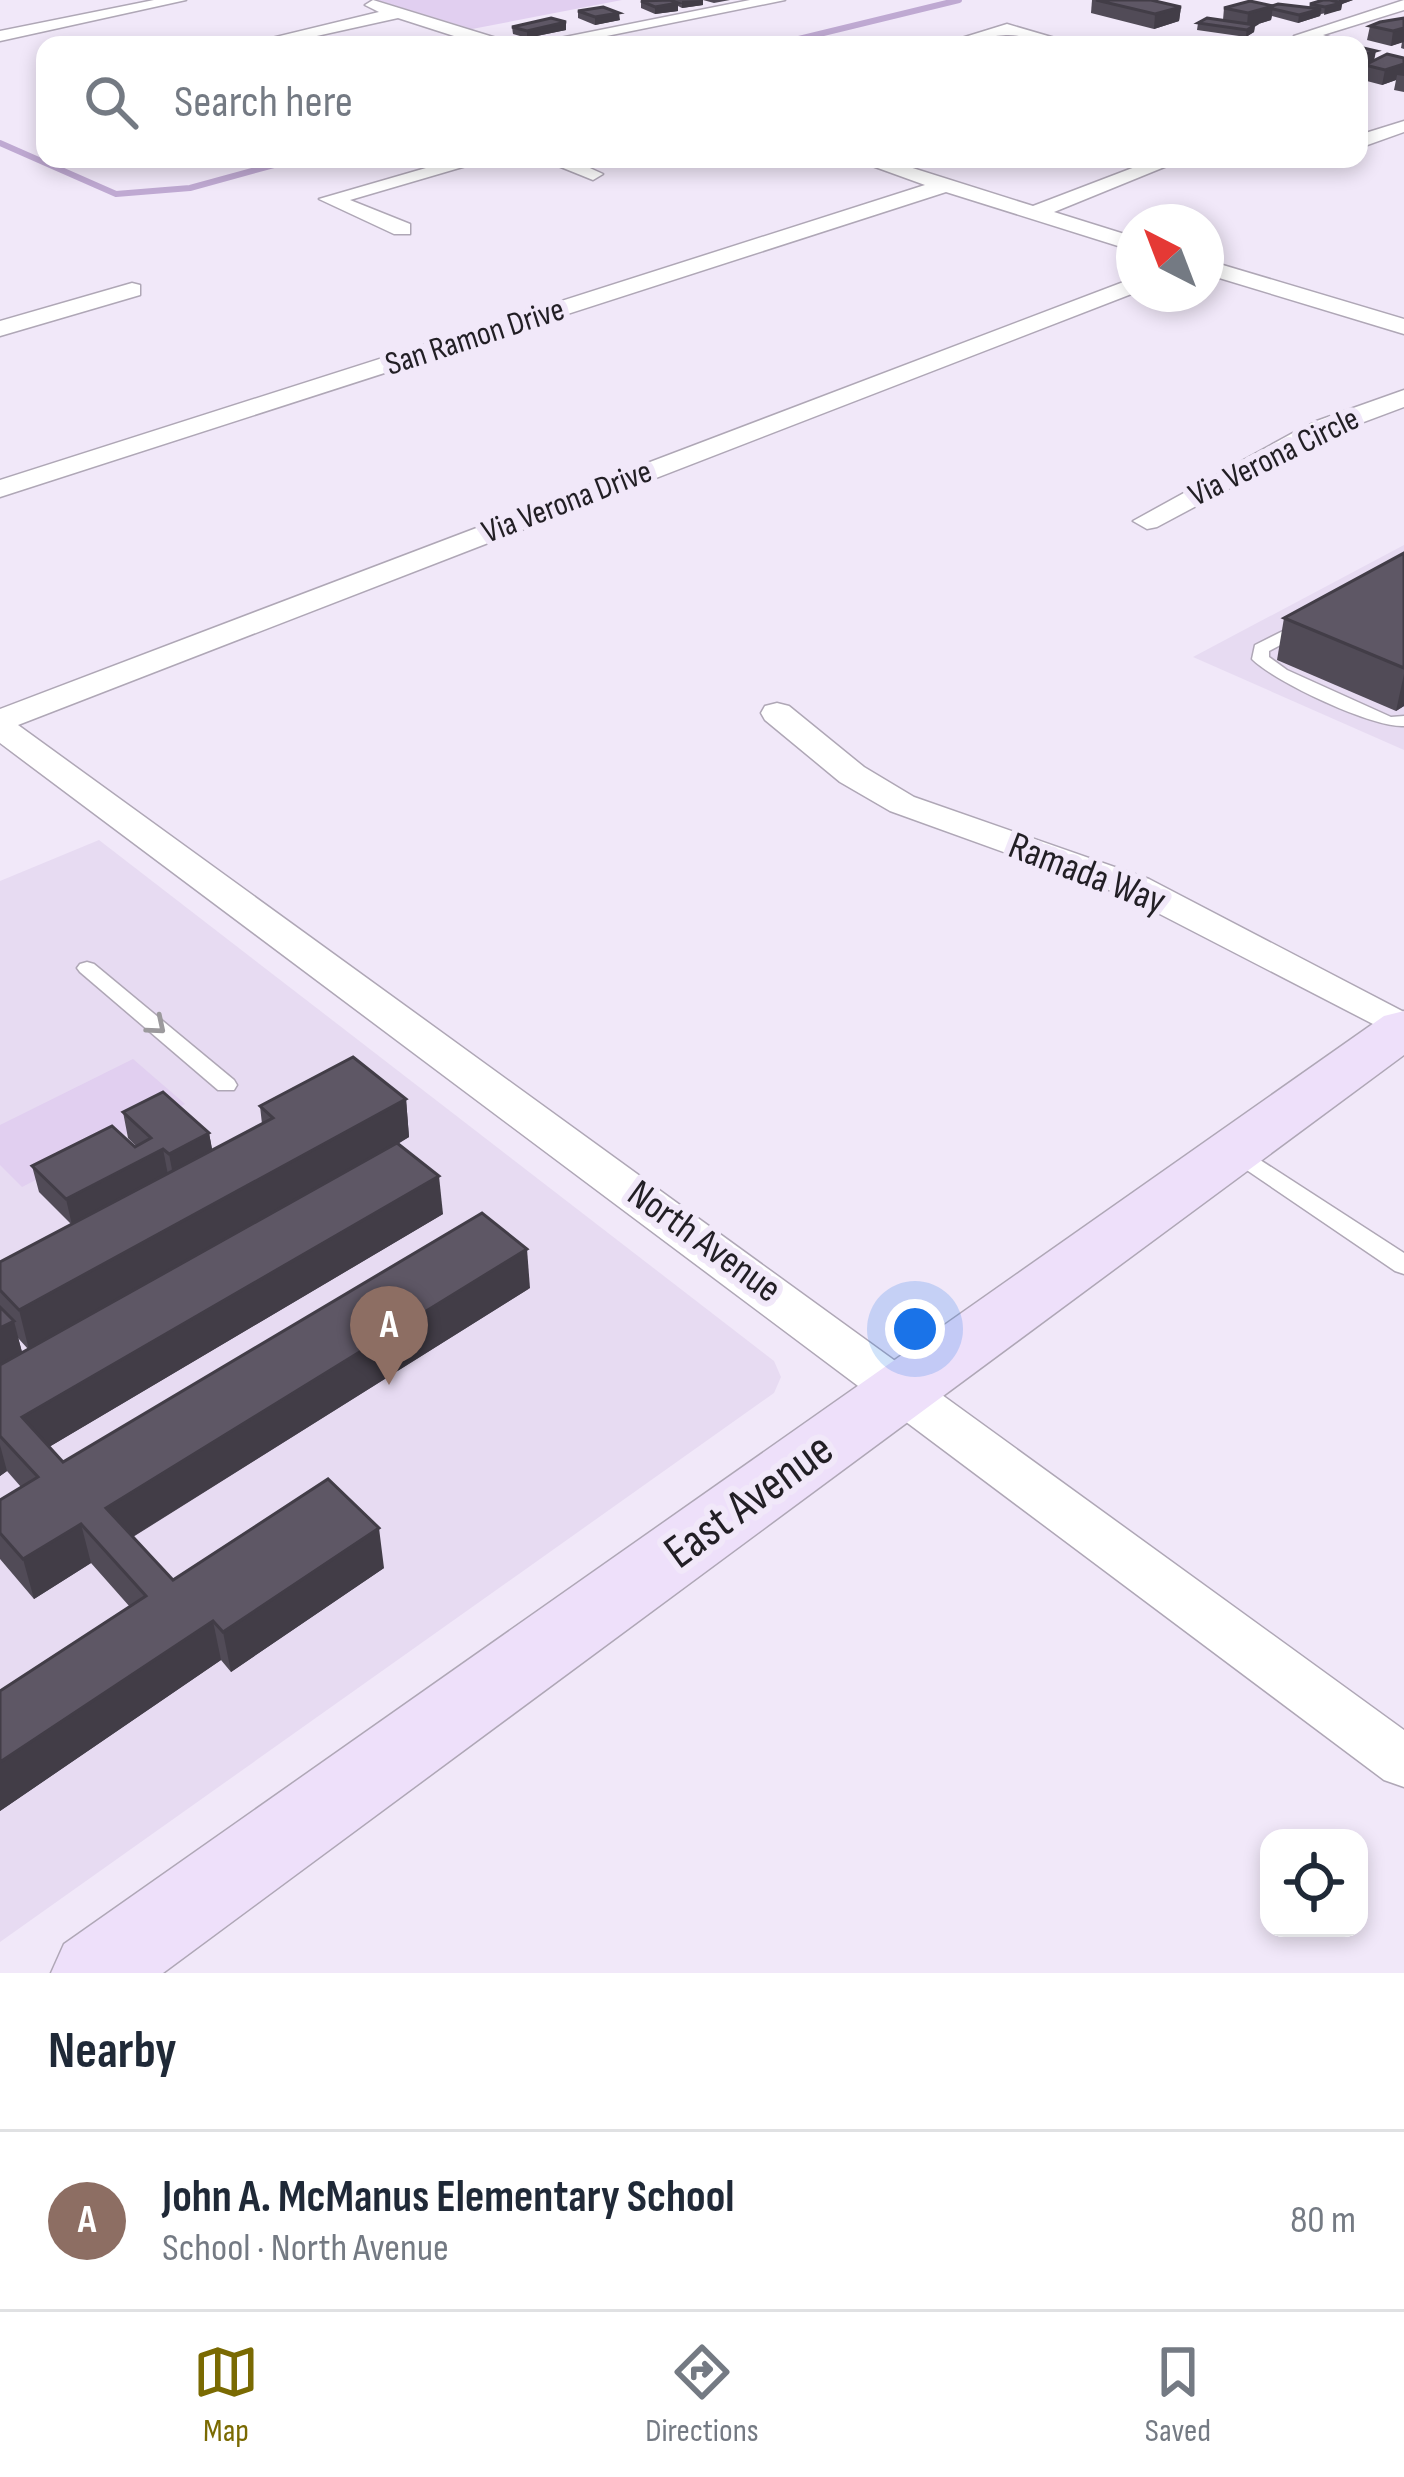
<!DOCTYPE html>
<html lang="en">
<head>
<meta charset="utf-8">
<style>
	body { margin:0; font-family:"Sofia Sans Condensed",sans-serif; background:#f2f2f3; color:#1f2937 }
	.controls { position:absolute; right:36px; bottom:36px; display:grid; overflow:hidden; border-radius:24px; box-shadow:0 6px 18px #0003 }
	.controls button { width:108px; height:108px; display:grid; place-items:center; padding:0; border:0; border-bottom:3px solid #e0e1e3; background:#fff; color:#1f2937; font:60px sans-serif }
	.compass { position:absolute; left:1116px; top:204px; width:108px; height:108px; border-radius:50%; background:#fff; box-shadow:0 6px 18px #0003; rotate:318deg }
	.you { position:absolute; left:915px; top:1329px; width:42px; height:42px; margin:-30px; border:9px solid #fff; border-radius:50%; background:#1a73e8; box-shadow:0 0 0 18px #1a73e833 }
	.badge { display:grid; place-items:center; width:78px; height:78px; border-radius:50%; background:#7a6a02; color:#fff; font-size:39px; font-weight:700 }
	.pin { position:absolute; translate:-50% -99px; filter:drop-shadow(0 3px 6px #0008) }
	.pin::after { content:''; position:absolute; top:63px; width:42px; height:36px; background:inherit; clip-path:polygon(0 0,100% 0,50% 100%) }
	.list { margin:0; padding:0; list-style:none }
	h2 { display:flex; justify-content:space-between; align-items:center; height:156px; margin:0; padding:0 48px; font-size:51px }
	h2 small { font-size:39px; font-weight:400; color:#747a83 }
	.list li { display:grid; grid-template-columns:78px 1fr auto; gap:36px; align-items:center; box-sizing:border-box; height:180px; padding:0 48px; border-top:3px solid #e0e1e3 }
	.list b { display:block; font-size:45px; white-space:nowrap }
	.list p { margin:0; font-size:39px; white-space:nowrap; color:#747a83 }
	.list em { font-size:39px; font-style:normal; color:#747a83 }
	.icon { flex:none; width:66px; height:66px; fill:none; stroke:currentColor; stroke-width:2; stroke-linecap:round; stroke-linejoin:round }
	.map { position:relative; flex:none; width:1404px; height:1973px; overflow:hidden }
	.search { position:absolute; background:#fff; box-shadow:0 6px 18px #0003; left:36px; right:36px; top:36px; height:132px; display:flex; align-items:center; gap:30px; box-sizing:border-box; padding:0 42px; border-radius:24px; color:#747a83; font-size:45px }
	.sheet { height:336px; background:#fff }
	nav { display:flex; justify-content:space-around; align-items:center; box-sizing:border-box; height:168px; border-top:3px solid #e0e1e3; background:#fff; font-size:33px; color:#747a83 }
	nav a { display:grid; justify-items:center; gap:6px }
	nav .on { color:#7a6a02 }
	.map>svg:first-child { display:block }
	.built { fill:#e7dbf2 }
	.green { fill:#e1cff0 }
	.lines { fill:none; stroke-linecap:round; stroke-linejoin:round }
	.stream { stroke:#bfa9d2; stroke-width:6 }
	.lane-casing { stroke:#afa7b6; stroke-width:3 }
	.street-casing { stroke:#afa7b6; stroke-width:3 }
	.secondary-casing { stroke:#afa7b6; stroke-width:3 }
	.lane { fill:#fff; fill-rule:evenodd }
	.street { fill:#fff; fill-rule:evenodd }
	.secondary { fill:#eee0fa; fill-rule:evenodd }
	.wall { fill:#514b57; fill-rule:evenodd }
	.shaded-wall { fill:#423d47 }
	.building { fill:#5e5765; stroke:#423d47; stroke-width:3 }
	.oneway { stroke:#9c9a9d }
	.labels { text-anchor:middle; dominant-baseline:central; stroke-width:12; stroke-linejoin:round; paint-order:stroke }
	.far-street-label { font-size:33px; fill:#221f25; stroke:#f1e8f9 }
	.street-label { font-size:39px; fill:#221f25; stroke:#f1e8f9 }
	.near-street-label { font-size:48px; fill:#221f25; stroke:#f1e8f9 }
</style>
</head>
<body>
<div class="map">
<svg width="1404" height="1973" viewBox="0 0 1404 1973">
	<rect width="100%" height="100%" fill="#f1e8f9"/>
	<!-- built -->
	<g class="built">
		<path d="M1404 545V750L1193 657Z"/>
		<path d="M99 840 774 1361 781 1377 774 1393 0 1942V881Z"/>
	</g>
	<!-- green -->
	<g class="green">
		<path d="M377 0H622L472 29Z"/>
		<path d="M133 1059 185 1104 22 1187 0 1165V1125Z"/>
	</g>
	<g class="lines">
		<!-- stream -->
		<g class="stream">
			<path d="M774 45 959 0"/>
			<path d="M0 143 116 194 190 188 296 159"/>
		</g>
		<defs>
			<g id="lane">
				<path d="M1303 621 1309 622V630L1269 651V657L1287 670 1391 717 1404 716V726C1373 728 1275 682 1252 659L1255 645Z"/>
				<path d="M87 962 94 964 234 1080 237 1085 234 1090H218L80 972 77 968 80 964Z"/>
				<path d="M1237 1145 1404 1253V1274L1395 1271 1229 1158 1225 1153 1229 1148Z"/>
			</g>
			<g id="street">
				<path d="M154 0H186L0 41V31Z"/>
				<path d="M373 0 506 41 509 45H482L398 18 276 45H243L379 12 365 5Z"/>
				<path d="M750 0H785L562 45H525Z"/>
				<path d="M1404 0V10L1323 35 1351 45H1320L1294 36Z"/>
				<path d="M1007 24 1072 43C1049 48 1029 34 1006 35 983 36 963 45 939 45Z"/>
				<path d="M1404 121V132L1359 148V135Z"/>
				<path d="M457 159H490L350 200 410 224V234H394L319 199Z"/>
				<path d="M541 159H570L603 174 593 180Z"/>
				<path d="M853 159H884L1033 206 1156 159H1184L1054 212 1134 237V251L946 192 0 497V480L925 185Z"/>
				<path d="M1206 260 1404 319V334L1206 274Z"/>
				<path d="M1134 278V293L18 725 1404 1730V1787L1384 1780 0 743V709Z"/>
				<path d="M132 283 140 285V295L0 336V321Z"/>
				<path d="M1404 390V407L1329 435 1157 527 1147 529 1133 521 1311 423Z"/>
				<path d="M777 703 789 706 864 767 914 797 1149 879 1404 1012V1040L1123 895 890 811 840 782 765 720 761 713 765 706Z"/>
			</g>
			<path id="secondary" d="M1404 1011V1055L163 1973H51L64 1944 1384 1016Z"/>
		</defs>
		<!-- lane casing -->
		<use href="#lane" class="lane-casing"/>
		<!-- street casing -->
		<use href="#street" class="street-casing"/>
		<!-- secondary casing -->
		<use href="#secondary" class="secondary-casing"/>
		<!-- lane -->
		<use href="#lane" class="lane"/>
		<!-- street -->
		<use href="#street" class="street"/>
		<!-- secondary -->
		<use href="#secondary" class="secondary"/>
	</g>
	<!-- wall -->
	<g class="wall">
		<path d="M647 0H730L714 3 703 0V5L682 8 678 6V11L655 14 641 8V1Z"/>
		<path d="M1092 0H1151L1181 7 1179 21 1154 29 1091 13Z"/>
		<path d="M1317 0H1353L1342 4 1341 10 1321 14 1320 16 1298 23 1272 16 1271 20 1255 25 1254 32 1246 37 1197 30 1198 23 1223 20 1224 8 1272 6 1309 8 1310 4 1320 1Z"/>
		<path d="M578 11 620 20 595 25 578 18Z"/>
		<path d="M1404 18V49L1401 48 1402 42 1391 46 1367 40 1370 26Z"/>
		<path d="M512 27 566 30 527 38 513 34Z"/>
		<path d="M1359 47 1374 60 1404 58V92L1394 90 1396 80 1382 85 1363 80 1365 69 1359 71Z"/>
		<path d="M1404 553V706L1396 711 1277 660 1284 618Z"/>
		<path d="M406 1099 409 1137 398 1144 443 1214 49 1447 63 1462 530 1288 133 1537 173 1580 384 1568 231 1672 221 1660 0 1811V1691L130 1607 91 1563 34 1599 0 1559V1500L21 1487 7 1471 0 1476V1262L72 1225 39 1192 32 1166 136 1146 128 1138 123 1112 209 1133 212 1150 262 1124 260 1106ZM18 1338 28 1349 22 1352Z"/>
	</g>
	<!-- shaded-wall -->
	<g class="shaded-wall">
		<path d="M703 0V5L682 8V1Z"/>
		<path d="M1339 0H1353L1342 4 1341 10 1324 15 1325 7 1339 3Z"/>
		<path d="M678 3V11L655 14V7Z"/>
		<path d="M1273 6 1271 20 1255 25 1254 32 1246 37 1248 13Z"/>
		<path d="M1181 7 1179 21 1154 29 1155 14Z"/>
		<path d="M1321 9 1320 16 1298 23 1299 15Z"/>
		<path d="M619 13 620 20 595 25V17Z"/>
		<path d="M566 22V30L527 38V31Z"/>
		<path d="M1404 28V42L1391 46 1393 31Z"/>
		<path d="M1376 51 1373 66 1365 65V69L1359 71V56Z"/>
		<path d="M1404 64V76L1397 75 1396 80 1382 85 1385 70Z"/>
		<path d="M1404 674V706L1396 711Z"/>
		<path d="M406 1099 409 1137 29 1350 19 1310Z"/>
		<path d="M209 1133 214 1159 174 1180 169 1154Z"/>
		<path d="M163 1149 168 1175 72 1225 66 1199Z"/>
		<path d="M439 1176 443 1214 32 1457 22 1417Z"/>
		<path d="M527 1249 530 1288 116 1547 106 1508Z"/>
		<path d="M14 1321 24 1360 0 1373V1328Z"/>
		<path d="M0 1445 7 1471 0 1476Z"/>
		<path d="M81 1524 91 1563 34 1599 23 1559Z"/>
		<path d="M379 1528 384 1568 231 1672 223 1632Z"/>
		<path d="M213 1621 221 1660 0 1811V1762Z"/>
	</g>
	<!-- building -->
	<g class="building">
		<path d="M670 0 678 3 655 7 641 1Z"/>
		<path d="M1096 0H1151L1181 7 1155 14Z"/>
		<path d="M1323 0H1330L1342 3 1325 7 1310 4Z"/>
		<path d="M1250 1 1273 6 1248 13 1224 8Z"/>
		<path d="M1278 4 1321 9 1299 15 1273 9 1272 6Z"/>
		<path d="M603 7 619 13 595 17 578 11Z"/>
		<path d="M551 18 566 22 527 31 512 27Z"/>
		<path d="M1207 18 1255 25 1247 30 1198 23Z"/>
		<path d="M1404 18V28L1393 31 1370 26 1380 22Z"/>
		<path d="M1297 38 1335 42 1325 45H1288L1282 42Z"/>
		<path d="M1251 39 1283 42 1281 45H1244L1236 43Z"/>
		<path d="M1359 47 1376 51 1359 56Z"/>
		<path d="M1387 54 1404 58V64L1385 70 1365 65Z"/>
		<path d="M1404 553V668L1284 618Z"/>
		<path d="M353 1057 406 1099 19 1310 0 1290V1262L273 1118 260 1106Z"/>
		<path d="M163 1092 209 1133 169 1154 163 1149 66 1199 32 1166 112 1126 135 1147 151 1138 123 1112Z"/>
		<path d="M397 1143 439 1176 22 1417 63 1462 482 1213 527 1249 106 1508 173 1580 328 1479 379 1528 223 1632 213 1621 0 1762V1691L146 1596 81 1524 23 1559 0 1533V1500L38 1477 0 1436V1365Z"/>
		<path d="M0 1307 14 1321 0 1328Z"/>
	</g>
	<!-- one-way arrows -->
	<defs><path id="oneway-chevron" d="M-2-3.5L2.5 0L-2 3.5" fill="none" stroke-width="1.6" stroke-linecap="round" stroke-linejoin="round" transform="scale(3)"/></defs>
	<use class="oneway" href="#oneway-chevron" transform="translate(157 1026) rotate(40)"/>
	<g class="labels">
		<!-- far-street labels -->
		<g class="far-street-label">
			<text transform="translate(475 337) rotate(-18)">San Ramon Drive</text>
			<text transform="translate(1274 457) rotate(-26)">Via Verona Circle</text>
			<text transform="translate(567 502) rotate(-21)">Via Verona Drive</text>
		</g>
		<!-- street labels -->
		<g class="street-label">
			<text transform="translate(1087 874) rotate(21)">Ramada Way</text>
			<text transform="translate(704 1242) rotate(36)">North Avenue</text>
		</g>
		<!-- near-street labels -->
		<g class="near-street-label">
			<text transform="translate(749 1501) rotate(-36)">East Avenue</text>
		</g>
	</g>
</svg>
<div class="controls">
<button><svg class="icon" aria-label="locate" viewBox="0 0 24 24"><circle cx="12" cy="12" r="6"/><path d="M12 2v4M12 18v4M2 12h4M18 12h4"/></svg></button>
</div>
<svg class="compass" viewBox="-18 -18 36 36"><path d="M0-13l5 13h-10z" fill="#e53935"/><path d="M0 13l5-13h-10z" fill="#747a83"/></svg>
<div class="you"></div>
<div class="pin badge" style="left:389px;top:1385px;background:#8d6e63">A</div>
<div class="search"><svg class="icon" aria-label="search" viewBox="0 0 24 24"><circle cx="10" cy="10" r="6"/><path d="M15 15l6 6"/></svg>Search here</div>
</div>
<section class="sheet">
<h2>Nearby<small></small></h2>
<ul class="list">
<li><span class="badge" style="background:#8d6e63">A</span><div><b>John A. McManus Elementary School</b><p>School · North Avenue</p></div><em>80 m</em></li>
</ul>
</section>
<nav>
<a class="on"><svg class="icon" aria-label="map" viewBox="0 0 24 24"><path d="M3 6l6-2 6 2 6-2v14l-6 2-6-2-6 2zM9 4v14M15 6v14"/></svg>Map</a>
<a><svg class="icon" aria-label="directions" viewBox="0 0 24 24"><path d="M12 3l9 9-9 9-9-9zM9 14v-3h6M13 9l2 2-2 2"/></svg>Directions</a>
<a><svg class="icon" aria-label="saved" viewBox="0 0 24 24"><path d="M7 4h10v16l-5-4-5 4z"/></svg>Saved</a>
</nav>
</body>
</html>
